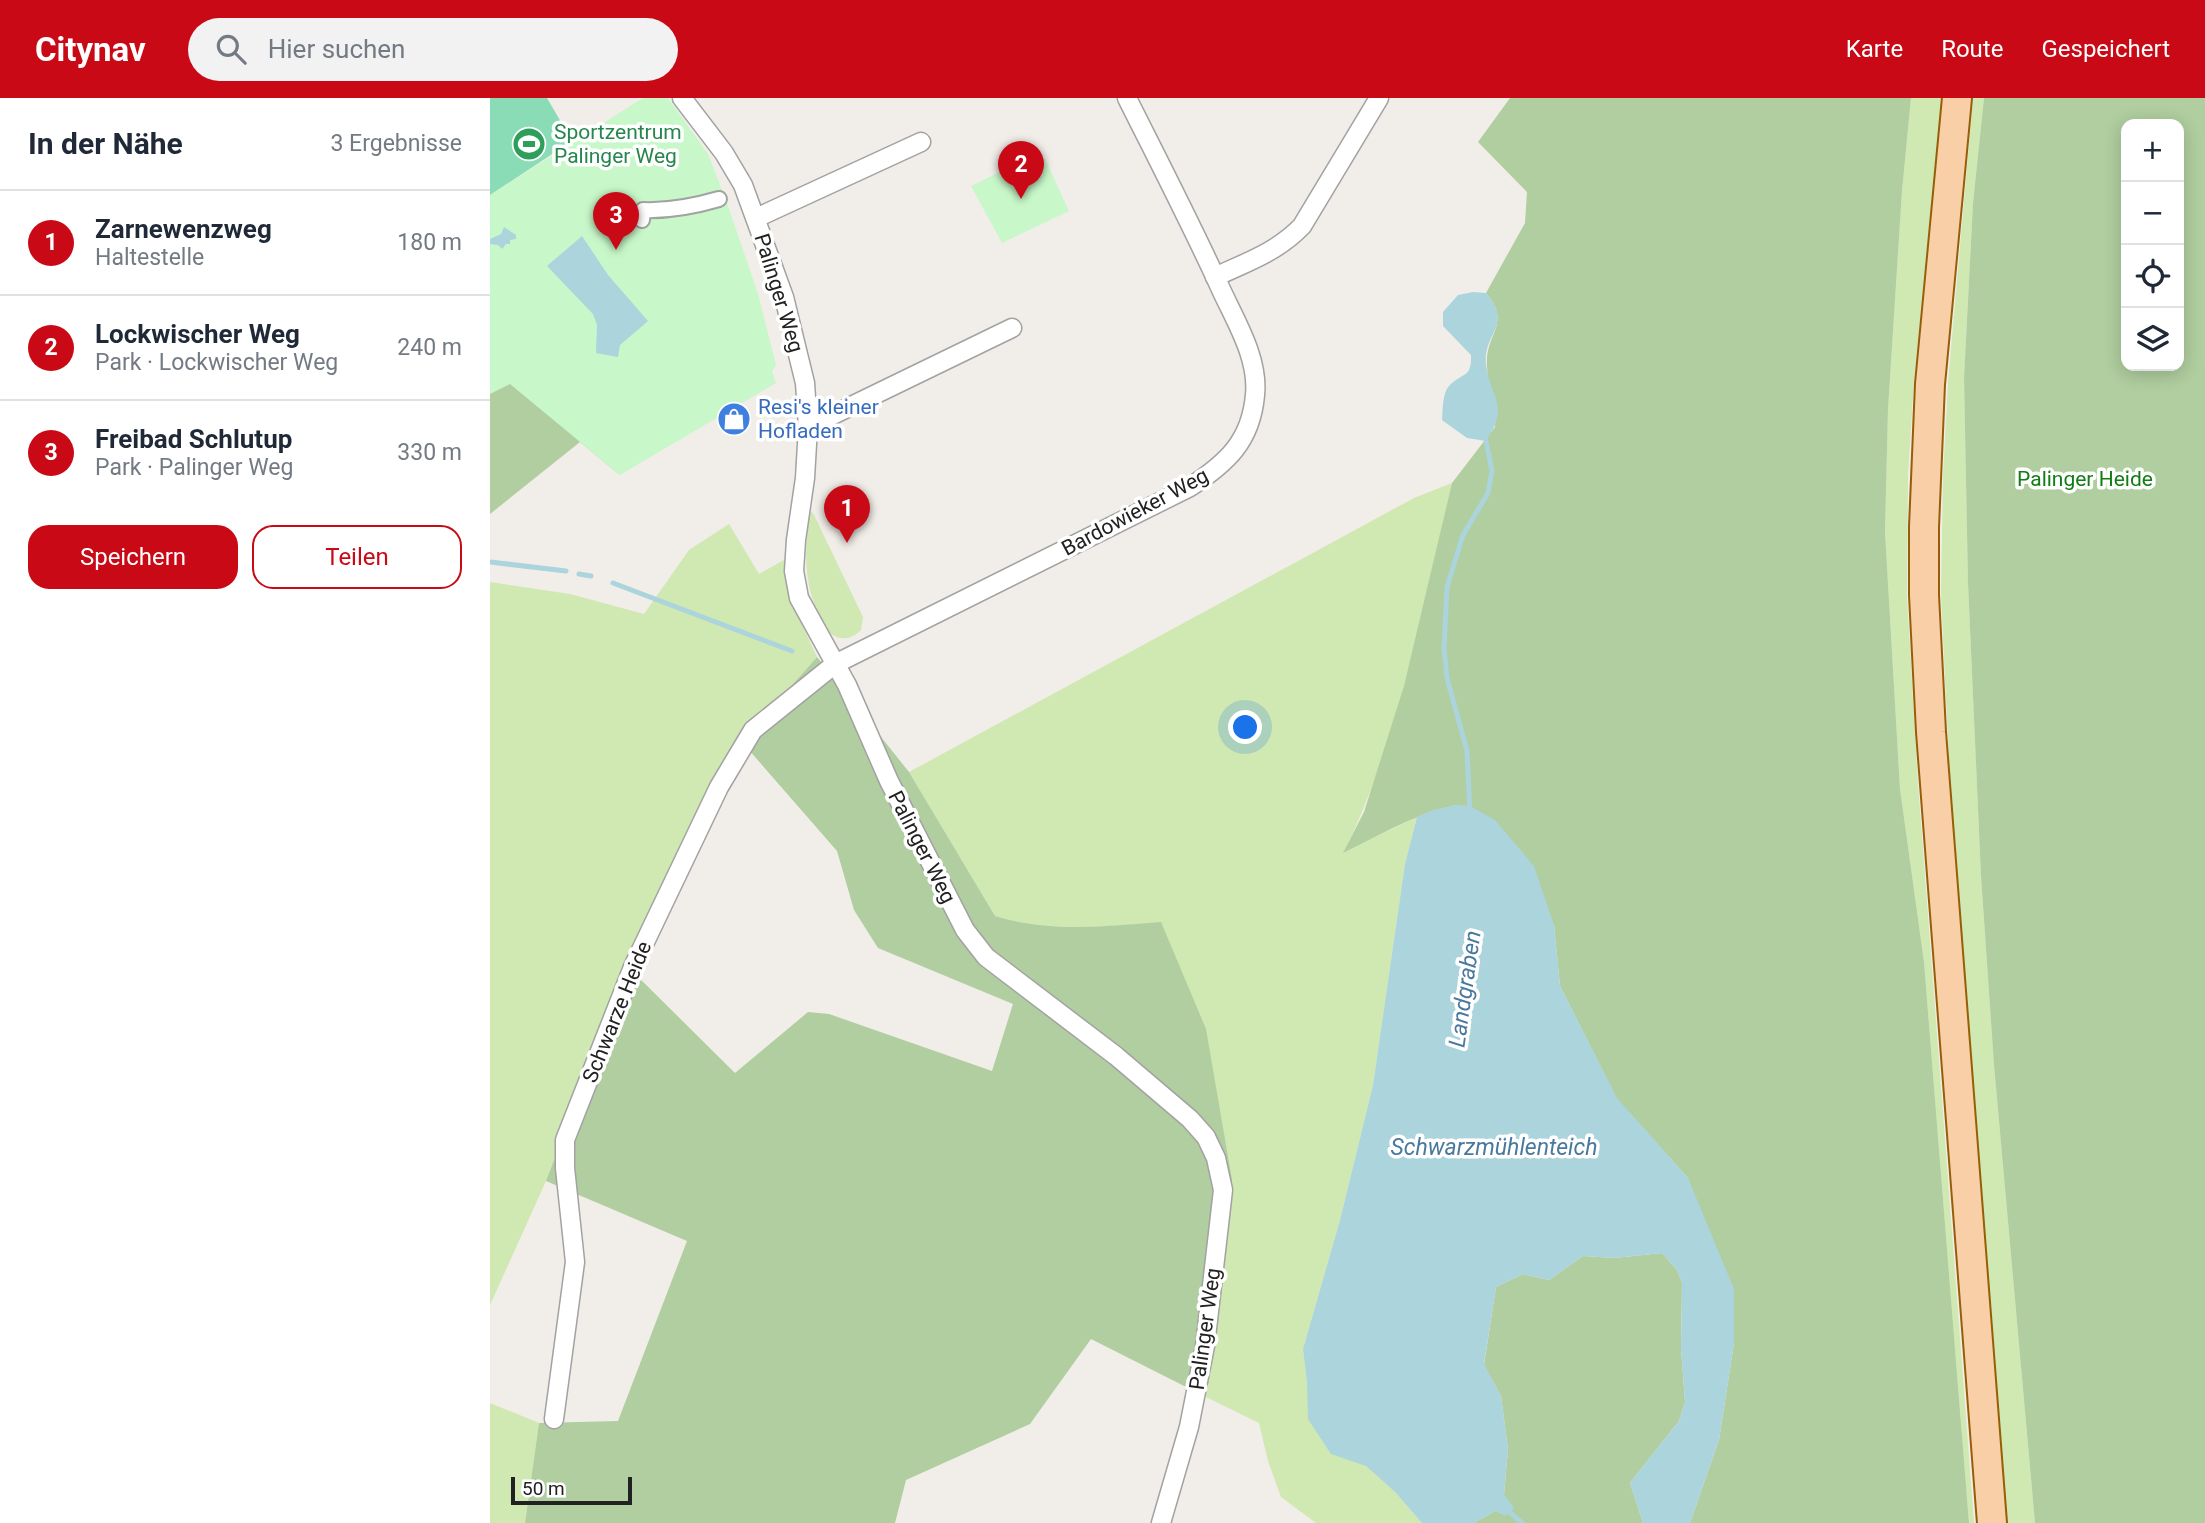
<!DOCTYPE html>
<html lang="de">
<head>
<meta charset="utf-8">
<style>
	body { margin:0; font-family:Roboto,sans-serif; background:#f2f2f3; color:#1f2937 }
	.controls { position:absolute; right:21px; top:21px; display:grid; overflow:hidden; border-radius:14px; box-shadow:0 4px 18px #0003 }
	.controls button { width:63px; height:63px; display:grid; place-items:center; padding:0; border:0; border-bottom:2px solid #e0e1e3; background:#fff; color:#1f2937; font:35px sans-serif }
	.scale { position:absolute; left:21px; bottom:18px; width:121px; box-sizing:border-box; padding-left:7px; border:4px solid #212121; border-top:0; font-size:19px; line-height:24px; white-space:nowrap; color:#212121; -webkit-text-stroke:5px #fff; paint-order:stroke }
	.you { position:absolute; left:756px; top:630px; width:24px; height:24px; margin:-18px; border:5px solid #fff; border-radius:50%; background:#1a73e8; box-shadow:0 0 0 10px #1a73e833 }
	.badge { display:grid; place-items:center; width:46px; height:46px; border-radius:50%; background:#c90915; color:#fff; font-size:23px; font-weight:700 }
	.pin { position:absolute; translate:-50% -58px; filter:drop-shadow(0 2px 4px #0008) }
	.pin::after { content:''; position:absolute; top:37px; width:24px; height:21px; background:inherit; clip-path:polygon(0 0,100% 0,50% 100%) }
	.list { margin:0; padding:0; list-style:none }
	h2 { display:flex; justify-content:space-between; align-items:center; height:91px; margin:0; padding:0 28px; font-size:30px }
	h2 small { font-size:23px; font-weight:400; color:#747a83 }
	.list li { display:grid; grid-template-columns:46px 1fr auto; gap:21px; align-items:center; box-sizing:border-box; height:105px; padding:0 28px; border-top:2px solid #e0e1e3 }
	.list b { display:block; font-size:26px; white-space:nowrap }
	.list p { margin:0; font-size:23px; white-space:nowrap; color:#747a83 }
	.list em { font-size:23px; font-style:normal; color:#747a83 }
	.actions { display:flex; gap:14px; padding:21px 28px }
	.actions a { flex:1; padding:16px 0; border:2px solid #c90915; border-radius:21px; text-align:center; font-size:24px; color:#c90915 }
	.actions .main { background:#c90915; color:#fff }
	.icon { flex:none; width:38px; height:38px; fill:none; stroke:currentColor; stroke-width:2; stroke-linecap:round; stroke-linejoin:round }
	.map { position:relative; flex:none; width:1715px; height:1425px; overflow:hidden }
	header { display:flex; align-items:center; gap:42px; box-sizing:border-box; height:98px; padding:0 35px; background:#c90915; color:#fff }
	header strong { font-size:33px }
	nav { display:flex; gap:38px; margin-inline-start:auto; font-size:24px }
	.search { width:490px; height:63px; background:#f2f2f3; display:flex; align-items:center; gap:18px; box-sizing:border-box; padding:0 24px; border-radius:38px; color:#747a83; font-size:26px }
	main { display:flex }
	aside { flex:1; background:#fff }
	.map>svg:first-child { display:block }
	.grass { fill:#d0e8b1 }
	.forest { fill:#b0ce9f; fill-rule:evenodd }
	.park { fill:#c8f8c9 }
	.pitch { fill:#8adcb7 }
	.water { fill:#abd4dc }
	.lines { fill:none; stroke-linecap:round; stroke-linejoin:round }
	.stream { stroke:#abd4dc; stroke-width:5 }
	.pedestrian-casing { stroke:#a2a2a2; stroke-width:18 }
	.minor-casing { stroke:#a2a2a2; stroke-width:21 }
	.primary-casing { stroke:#975e07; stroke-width:32 }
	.pedestrian { stroke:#fff; stroke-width:14 }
	.minor { stroke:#fff; stroke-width:18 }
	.primary { stroke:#f8cfa6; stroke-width:28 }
	.labels { text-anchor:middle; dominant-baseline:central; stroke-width:7; stroke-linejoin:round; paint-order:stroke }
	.leisure-label { font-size:21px; fill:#27864d; stroke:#fff; text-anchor:start }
	.street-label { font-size:21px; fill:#212121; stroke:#fff }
	.shop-label { font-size:21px; fill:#366cbe; stroke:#fff; text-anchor:start }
	.park-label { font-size:21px; fill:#117d13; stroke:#fff }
	.water-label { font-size:23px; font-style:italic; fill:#4a799e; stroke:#fff }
</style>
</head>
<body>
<header>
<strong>Citynav</strong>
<div class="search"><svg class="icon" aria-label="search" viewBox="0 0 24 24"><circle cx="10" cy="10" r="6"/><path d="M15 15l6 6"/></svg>Hier suchen</div>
<nav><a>Karte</a><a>Route</a><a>Gespeichert</a></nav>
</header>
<main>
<aside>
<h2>In der Nähe<small>3 Ergebnisse</small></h2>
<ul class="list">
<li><span class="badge">1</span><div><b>Zarnewenzweg</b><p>Haltestelle</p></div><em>180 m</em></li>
<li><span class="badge">2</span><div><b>Lockwischer Weg</b><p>Park · Lockwischer Weg</p></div><em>240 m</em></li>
<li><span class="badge">3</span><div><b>Freibad Schlutup</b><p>Park · Palinger Weg</p></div><em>330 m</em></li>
</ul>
<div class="actions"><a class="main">Speichern</a><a>Teilen</a></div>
</aside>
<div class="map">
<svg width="1715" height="1425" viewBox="0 0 1715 1425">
	<rect width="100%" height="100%" fill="#f1ede8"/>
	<!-- grass -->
	<g class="grass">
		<path d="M1421 0H1452L1424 282 1418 377 1417 498 1428 686 1484 1425H1479L1434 864 1410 691 1395 434 1398 311 1412 93Z"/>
		<path d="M1483 0H1494L1483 105 1474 280 1478 485 1491 778 1504 967 1545 1425H1517L1460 685 1451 496 1453 379 1458 285Z"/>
		<path d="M962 385C933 509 910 639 854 754L927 719 915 766 883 987 850 1122 813 1251 817 1285 876 1368 905 1394 932 1425H826L791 1399 778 1363 769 1325 714 1298 671 825C615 828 560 835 505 818L419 674 924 400Z"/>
		<path d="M320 412 324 417 373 519 371 532C362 541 352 543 341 536 313 501 313 454 320 412Z"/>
		<path d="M239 426 269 476 294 462C299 498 312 527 327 559L252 644 138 869 56 1083 0 1207V484L80 496 154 516 199 452Z"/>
		<path d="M0 1305 49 1325 35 1425H0Z"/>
	</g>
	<!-- forest -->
	<g class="forest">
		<path d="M1020 0H1421L1412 93 1398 311 1395 434 1410 691 1434 864 1479 1425H1200L1229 1342 1244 1245 1198 1080 1127 1001 1070 888 1064 827 967 707C926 715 891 737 853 755L874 714 914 588 962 385 1005 329C1002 309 998 288 997 268 994 236 1023 226 996 195L1035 125 1037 94 988 44Z"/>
		<path d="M1494 0H1715V1425H1545L1504 967 1491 778 1478 485 1474 280 1483 105ZM1636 26H1689V268H1636Z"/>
		<path d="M40 254 130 377 90 344 0 416V278Z"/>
		<path d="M327 559 419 674 505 818C560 835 615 828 671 824L716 931 742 1082 714 1298 601 1241 540 1326 416 1382 405 1425H35L49 1325 128 1323 197 1143 56 1083 138 869 245 975 318 914 339 916 502 973 523 906 388 850 364 812 347 753 252 644Z"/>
		<path d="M1172 1155 1187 1172 1192 1185 1191 1250 1195 1304 1189 1323 1140 1385 1153 1425H984L1005 1413 1014 1396 1018 1351 1011 1298 994 1267 1006 1189 1033 1176 1059 1182 1093 1158 1124 1160Z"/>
	</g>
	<!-- park -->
	<g class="park">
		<path d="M153 0H178L218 56 236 102 268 196 286 267 282 274 286 285 130 377 20 286 0 296V97Z"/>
		<path d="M555 61 579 113 512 145 481 88 526 66 531 73Z"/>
	</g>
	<!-- pitch -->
	<path class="pitch" d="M0 0H57L82 43 0 97Z"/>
	<!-- water -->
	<g class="water">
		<path d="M14 129 26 137V141L20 142V146H16L12 151 8 147 0 146V141L11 136Z"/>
		<path d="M92 138 118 177 158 223 130 247 128 259 106 255 107 227 103 216 57 168Z"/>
		<path d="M983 194 996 195C1024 227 993 235 996 266 1000 300 1021 307 996 343L977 340 952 322C953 312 952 296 959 288 972 274 982 281 981 257L953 228V214L968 197Z"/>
		<path d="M967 707 980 708 1005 722 1044 768 1064 827 1070 888 1127 1000 1198 1080 1244 1191V1245L1229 1342 1200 1425H1153L1140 1385 1189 1323 1195 1304 1191 1250 1192 1185 1187 1172 1172 1155 1124 1160 1093 1158 1059 1182 1033 1176 1006 1189 994 1266 1011 1298 1018 1351 1014 1396 1024 1410 1015 1418 1005 1413 984 1425H932L905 1394 876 1368 841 1356 818 1321 817 1285 813 1251 850 1122 883 987 915 766 927 719 943 712Z"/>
	</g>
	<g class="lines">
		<!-- stream -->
		<g class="stream">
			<path d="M0 464 76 473"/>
			<path d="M89 476 101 478"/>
			<path d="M123 485 302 553"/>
			<path d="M980 713 977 653 957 580 954 550 957 489 973 437 998 395 1002 373 996 343"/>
			<path d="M1016 1411 1032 1425"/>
		</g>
		<defs>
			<path id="pedestrian" d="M152 122 153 112C178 113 205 108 229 101"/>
			<g id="minor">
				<path d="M192 0 234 55 253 87 294 199 315 285 318 329 315 380 306 442 304 473 309 500 357 587 399 683 475 832 496 859 626 958 700 1021 716 1039 726 1060 733 1092 715 1248 699 1329 671 1425"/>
				<path d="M266 120 431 44"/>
				<path d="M725 179C757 164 787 154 812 128L889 0"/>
				<path d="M318 329 522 230"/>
				<path d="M64 1321 85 1164 75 1070V1042L143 869 229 689 263 632 345 566 700 389C737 365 761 343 765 297 769 259 744 221 729 187 700 124 668 62 637 0"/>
			</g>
			<path id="primary" d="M1467 0 1440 286 1434 429V497L1441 634 1502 1425"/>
		</defs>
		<!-- pedestrian casing -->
		<use href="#pedestrian" class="pedestrian-casing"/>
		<!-- minor casing -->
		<use href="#minor" class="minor-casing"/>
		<!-- primary casing -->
		<use href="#primary" class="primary-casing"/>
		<!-- pedestrian -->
		<use href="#pedestrian" class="pedestrian"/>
		<!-- minor -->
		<use href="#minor" class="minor"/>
		<!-- primary -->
		<use href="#primary" class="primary"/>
	</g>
	<!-- icons -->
	<defs>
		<symbol id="stadium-disc" viewBox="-11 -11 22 22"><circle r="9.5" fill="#2e9e5b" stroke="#fff"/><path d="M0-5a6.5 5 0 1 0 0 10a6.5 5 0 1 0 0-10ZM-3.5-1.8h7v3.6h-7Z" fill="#fff"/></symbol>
		<symbol id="shop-disc" viewBox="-11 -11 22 22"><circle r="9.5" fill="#3f7fe0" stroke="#fff"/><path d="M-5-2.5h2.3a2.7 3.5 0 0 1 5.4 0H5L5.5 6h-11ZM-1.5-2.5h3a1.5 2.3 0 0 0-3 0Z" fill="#fff"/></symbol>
	</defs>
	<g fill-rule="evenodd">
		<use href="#stadium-disc" x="20" y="27" width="38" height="38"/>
		<use href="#shop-disc" x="225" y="302" width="38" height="38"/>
	</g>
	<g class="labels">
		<!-- leisure labels -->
		<g class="leisure-label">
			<text x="64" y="34">Sportzentrum<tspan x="64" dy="24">Palinger Weg</tspan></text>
		</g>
		<!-- street labels -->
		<g class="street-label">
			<text transform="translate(289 195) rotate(73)">Palinger Weg</text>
			<text transform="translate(645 414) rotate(-28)">Bardowieker Weg</text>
			<text transform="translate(432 749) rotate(63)">Palinger Weg</text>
			<text transform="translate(127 914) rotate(-68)">Schwarze Heide</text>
			<text transform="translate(715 1231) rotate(-82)">Palinger Weg</text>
		</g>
		<!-- shop labels -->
		<g class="shop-label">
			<text x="268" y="309">Resi's kleiner<tspan x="268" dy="24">Hofladen</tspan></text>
		</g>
		<!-- park labels -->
		<g class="park-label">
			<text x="1595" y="381">Palinger Heide</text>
		</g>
		<!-- water labels -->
		<g class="water-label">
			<text transform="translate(975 891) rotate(-82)">Landgraben</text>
			<text x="1004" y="1049">Schwarzmühlenteich</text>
		</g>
	</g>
</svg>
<div class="controls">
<button>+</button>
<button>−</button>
<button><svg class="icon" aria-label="locate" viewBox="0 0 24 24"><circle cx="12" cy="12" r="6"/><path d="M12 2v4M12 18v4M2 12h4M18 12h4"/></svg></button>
<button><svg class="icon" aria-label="layers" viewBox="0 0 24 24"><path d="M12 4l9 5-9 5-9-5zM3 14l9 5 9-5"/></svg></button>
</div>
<div class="scale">50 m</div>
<div class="you"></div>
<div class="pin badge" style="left:357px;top:445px">1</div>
<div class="pin badge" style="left:531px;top:101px">2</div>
<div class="pin badge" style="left:126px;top:152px">3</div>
</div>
</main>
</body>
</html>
